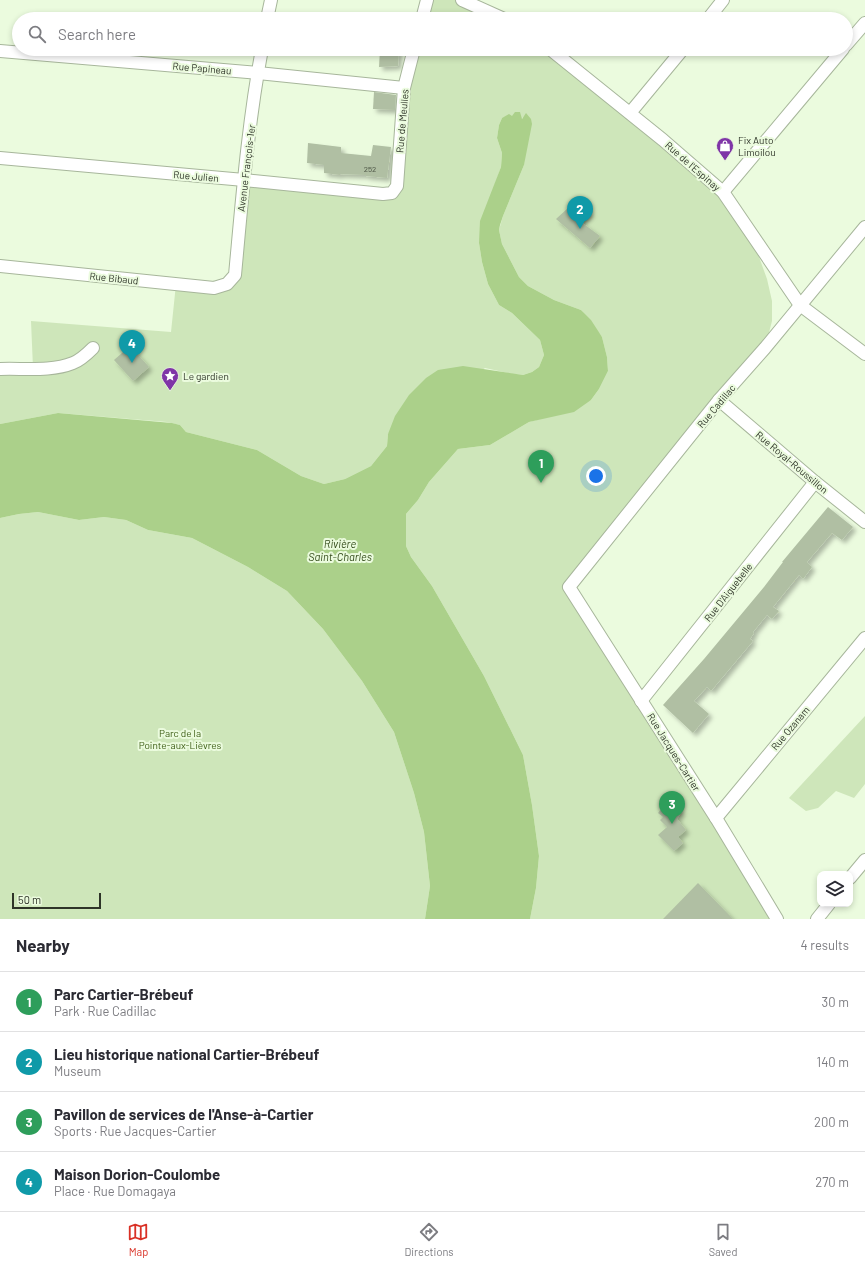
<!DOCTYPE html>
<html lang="en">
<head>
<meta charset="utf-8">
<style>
	body { margin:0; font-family:Barlow,sans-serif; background:#f2f2f3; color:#2b2b33 }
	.controls { position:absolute; right:12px; bottom:12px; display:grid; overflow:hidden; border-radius:8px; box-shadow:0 2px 6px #0003 }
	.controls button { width:36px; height:36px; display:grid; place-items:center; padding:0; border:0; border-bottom:1px solid #e1e1e2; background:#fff; color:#2b2b33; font:20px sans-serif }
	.scale { position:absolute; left:12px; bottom:10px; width:89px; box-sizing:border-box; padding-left:4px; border:2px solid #2e3428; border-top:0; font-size:11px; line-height:14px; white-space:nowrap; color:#2e3428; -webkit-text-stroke:3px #ebfbde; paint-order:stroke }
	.you { position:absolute; left:596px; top:476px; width:14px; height:14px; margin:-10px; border:3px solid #fff; border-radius:50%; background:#1a73e8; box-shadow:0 0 0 6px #1a73e833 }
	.badge { display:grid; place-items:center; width:26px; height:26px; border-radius:50%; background:#d93025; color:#fff; font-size:13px; font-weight:700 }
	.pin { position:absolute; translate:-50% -33px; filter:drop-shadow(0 1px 2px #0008) }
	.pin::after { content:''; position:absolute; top:21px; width:14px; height:12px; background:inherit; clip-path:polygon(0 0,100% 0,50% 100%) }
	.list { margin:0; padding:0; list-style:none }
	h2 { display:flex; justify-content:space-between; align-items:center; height:52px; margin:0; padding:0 16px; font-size:17px }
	h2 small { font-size:13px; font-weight:400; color:#7c7c81 }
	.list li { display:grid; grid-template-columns:26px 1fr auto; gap:12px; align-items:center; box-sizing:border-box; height:60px; padding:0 16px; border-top:1px solid #e1e1e2 }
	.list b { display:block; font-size:15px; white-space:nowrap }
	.list p { margin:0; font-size:13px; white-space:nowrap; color:#7c7c81 }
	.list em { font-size:13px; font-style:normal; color:#7c7c81 }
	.icon { flex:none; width:22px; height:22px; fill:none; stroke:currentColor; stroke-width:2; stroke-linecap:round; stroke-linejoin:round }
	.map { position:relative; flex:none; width:865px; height:919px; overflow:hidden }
	.search { position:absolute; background:#fff; box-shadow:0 2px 6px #0003; left:12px; right:12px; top:12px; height:44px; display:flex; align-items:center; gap:10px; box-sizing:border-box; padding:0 14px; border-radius:22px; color:#7c7c81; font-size:15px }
	.sheet { height:292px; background:#fff }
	nav { display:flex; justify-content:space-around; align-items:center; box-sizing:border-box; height:56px; border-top:1px solid #e1e1e2; background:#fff; font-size:11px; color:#7c7c81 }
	nav a { display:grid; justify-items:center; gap:2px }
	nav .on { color:#d93025 }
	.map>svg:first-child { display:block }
	.green { fill:#cee6ba }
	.water { fill:#abd08a }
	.building { fill:#b0bfa3; filter:url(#shadow) }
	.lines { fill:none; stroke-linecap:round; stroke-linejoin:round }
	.street-casing { stroke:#a7b69b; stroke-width:14 }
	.street { stroke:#fff; stroke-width:12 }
	.labels { text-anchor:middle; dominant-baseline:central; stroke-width:4; stroke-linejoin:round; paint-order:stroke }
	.number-label { font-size:8px; fill:#4e5747 }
	.street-label { font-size:10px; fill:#2e3428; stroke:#ebfbde }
	.poi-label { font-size:10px; fill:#2e3428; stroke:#ebfbde; text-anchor:start }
	.park-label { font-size:10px; fill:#3b5c13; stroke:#ebfbde }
	.water-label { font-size:11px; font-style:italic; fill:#324a19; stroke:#ebfbde }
</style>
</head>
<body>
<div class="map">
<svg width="865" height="919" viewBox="0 0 865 919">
	<defs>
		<filter id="shadow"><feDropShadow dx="3.5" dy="3.5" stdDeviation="2" flood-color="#0004"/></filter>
	</defs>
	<rect width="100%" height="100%" fill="#ebfbde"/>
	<!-- green -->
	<g class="green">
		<path d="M427 0H462L504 19H422Z"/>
		<path d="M414 49H550L723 192 750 232 767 279 772 301V321L765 348 569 587 777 919H530L536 888 539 856 532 805 523 755 484 676 432 586 411 557 406 546V514L418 500 429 482 458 449 490 445 529 422 540 419 591 400 599 389 608 371 607 357 602 337 581 310 554 300 528 286 519 277 502 244 499 230 503 216 524 165 527 114 521 119 512 116 502 118 499 125 497 138 502 153 501 167 495 184 479 243 482 262 488 284 499 305 512 313 540 340 544 355 539 367 532 372 523 375 512 374 485 368 388 434 387 446 371 466 345 479 324 484 301 476 257 450 186 432 180 425 167 422 58 413 0 424V369L33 368 31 321 171 332 176 284 214 288 235 275 244 180 392 193Z"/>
		<path d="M38 512 79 520 104 517 126 520 148 530 192 538 248 567 287 591 323 629 362 681 394 732 414 793 424 832 430 886 425 919H0V518L19 514Z"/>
		<path d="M865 716V784L854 798 836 791 818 808 806 811 789 798Z"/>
	</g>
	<!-- water -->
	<path class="water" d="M515 112H520L522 119 526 113 531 119 532 124 524 165 503 216 500 225 499 230 502 244 519 277 528 286 554 300 581 310 591 320 602 337 607 357 608 371 599 389 591 400 574 412 529 422 490 445 458 449 429 482 418 500 406 514V546L411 557 432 586 484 676 523 755 532 805 539 856 536 888 530 919H425L430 886 424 832 414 793 394 732 362 681 323 629 287 591 248 567 192 538 148 530 126 520 104 517 79 520 38 512 19 514 0 518V424L58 413 172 423 180 425 186 432 257 450 301 476 324 484 345 479 371 466 387 446 388 434 395 416 409 395 426 378 438 370 463 366 523 375 532 372 539 367 544 355 540 340 512 313 499 305 488 284 482 262 479 243 480 221 501 167 502 153 497 138 499 125 502 118 509 114 512 116Z"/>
	<!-- building -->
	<g class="building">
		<path d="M380 49H399L398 66 379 67Z"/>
		<path d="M374 92 396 95 395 110 373 109Z"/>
		<path d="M308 143 341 147V153L371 156 373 145 391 147 387 178 366 176V175L340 174V175L324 173V165L307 163Z"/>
		<path d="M577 201 591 213 581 222 600 236 590 248 556 219 568 208 570 209Z"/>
		<path d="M130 346 149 367 133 381 114 360Z"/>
		<path d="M828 507 853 527 842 540 832 533 807 562 812 567 803 579 799 575 773 607 779 611 772 619 767 615 753 632 754 633 750 639 753 641 711 691 707 687 694 701 709 714 693 733 663 705 704 659 764 587 783 562H782Z"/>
		<path d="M669 800 682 811 677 819 686 830 678 837 683 843 674 851 658 835 667 827 660 820 663 817 658 813Z"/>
		<path d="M698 883 733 919H663Z"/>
	</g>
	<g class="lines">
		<defs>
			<g id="street">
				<path d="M462 0 504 19"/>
				<path d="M267 19 271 0"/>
				<path d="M422 19 427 0"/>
				<path d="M708 19 723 0"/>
				<path d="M846 45 865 23"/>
				<path d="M550 49 663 140 723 192 800 305 865 354"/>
				<path d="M0 51 258 73 404 88"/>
				<path d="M630 113 683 49"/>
				<path d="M0 158 244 180 383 194 392 193 397 186 404 88 414 49"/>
				<path d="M723 192 843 49"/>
				<path d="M0 266 214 288 227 284 235 275C242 200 248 123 262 49"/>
				<path d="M0 369C23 368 51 372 73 363 81 360 87 354 93 348"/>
				<path d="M719 400 815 482 865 522"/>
				<path d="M641 701 815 482"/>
				<path d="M716 818 865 638"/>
				<path d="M850 878 865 860"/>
				<path d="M777 919 716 818 569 587 719 400 765 348 865 227"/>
				<path d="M817 919 829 904"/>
			</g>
		</defs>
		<!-- street casing -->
		<use href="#street" class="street-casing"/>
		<!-- street -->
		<use href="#street" class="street"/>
	</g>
	<!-- icons -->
	<defs>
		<symbol id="shop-pin" viewBox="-11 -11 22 30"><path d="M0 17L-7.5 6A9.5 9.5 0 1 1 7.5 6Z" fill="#7f35a7" stroke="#ebfbde"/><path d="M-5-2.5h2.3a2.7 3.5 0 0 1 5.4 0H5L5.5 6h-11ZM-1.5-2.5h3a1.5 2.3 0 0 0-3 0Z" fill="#fff"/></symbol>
		<symbol id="sight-pin" viewBox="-11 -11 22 30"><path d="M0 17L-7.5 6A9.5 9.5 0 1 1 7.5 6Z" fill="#7f35a7" stroke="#ebfbde"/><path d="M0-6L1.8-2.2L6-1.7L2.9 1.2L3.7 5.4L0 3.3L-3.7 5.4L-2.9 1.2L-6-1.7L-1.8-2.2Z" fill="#fff"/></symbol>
	</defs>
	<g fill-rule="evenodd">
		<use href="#shop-pin" x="715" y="136" width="20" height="27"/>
		<use href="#sight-pin" x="160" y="366" width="20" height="27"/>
	</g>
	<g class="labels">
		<!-- number labels -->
		<g class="number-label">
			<text x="370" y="169">252</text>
		</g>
		<!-- street labels -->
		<g class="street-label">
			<text transform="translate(202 68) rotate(5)">Rue Papineau</text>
			<text transform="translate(402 121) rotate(-85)">Rue de Meulles</text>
			<text transform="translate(693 166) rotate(41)">Rue de l'Espinay</text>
			<text transform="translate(246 168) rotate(-83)">Avenue François-1er</text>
			<text transform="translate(196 176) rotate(5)">Rue Julien</text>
			<text transform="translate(114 278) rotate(6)">Rue Bibaud</text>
			<text transform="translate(716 406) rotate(-50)">Rue Cadillac</text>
			<text transform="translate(792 462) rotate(40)">Rue Royal-Roussillon</text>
			<text transform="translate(728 592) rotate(-52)">Rue D'Aiguebelle</text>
			<text transform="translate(790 728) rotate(-50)">Rue Ozanam</text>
			<text transform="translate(674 752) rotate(58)">Rue Jacques-Cartier</text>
		</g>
		<!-- poi labels -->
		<g class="poi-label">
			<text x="738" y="140">Fix Auto<tspan x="738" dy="12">Limoilou</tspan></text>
			<text x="183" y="376">Le gardien</text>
		</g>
		<!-- park labels -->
		<g class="park-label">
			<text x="180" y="733">Parc de la<tspan x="180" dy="12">Pointe-aux-Lièvres</tspan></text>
		</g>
		<!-- water labels -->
		<g class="water-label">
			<text x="340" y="543">Rivière<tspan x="340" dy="13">Saint-Charles</tspan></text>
		</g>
	</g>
</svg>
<div class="controls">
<button><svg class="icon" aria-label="layers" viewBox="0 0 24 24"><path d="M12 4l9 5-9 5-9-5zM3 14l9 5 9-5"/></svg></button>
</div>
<div class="scale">50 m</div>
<div class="you"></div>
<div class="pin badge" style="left:541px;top:483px;background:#2e9e5b">1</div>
<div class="pin badge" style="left:580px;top:229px;background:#0f9aa8">2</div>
<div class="pin badge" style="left:672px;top:824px;background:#2e9e5b">3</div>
<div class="pin badge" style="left:132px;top:363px;background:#0f9aa8">4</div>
<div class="search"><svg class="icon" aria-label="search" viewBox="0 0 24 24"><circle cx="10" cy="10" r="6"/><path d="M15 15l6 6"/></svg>Search here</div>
</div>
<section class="sheet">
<h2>Nearby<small>4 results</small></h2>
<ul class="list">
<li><span class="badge" style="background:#2e9e5b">1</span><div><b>Parc Cartier-Brébeuf</b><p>Park · Rue Cadillac</p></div><em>30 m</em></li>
<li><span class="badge" style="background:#0f9aa8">2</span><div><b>Lieu historique national Cartier-Brébeuf</b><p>Museum</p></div><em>140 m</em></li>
<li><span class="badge" style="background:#2e9e5b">3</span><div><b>Pavillon de services de l'Anse-à-Cartier</b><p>Sports · Rue Jacques-Cartier</p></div><em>200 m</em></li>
<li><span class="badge" style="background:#0f9aa8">4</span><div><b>Maison Dorion-Coulombe</b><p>Place · Rue Domagaya</p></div><em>270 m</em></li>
</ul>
</section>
<nav>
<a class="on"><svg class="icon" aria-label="map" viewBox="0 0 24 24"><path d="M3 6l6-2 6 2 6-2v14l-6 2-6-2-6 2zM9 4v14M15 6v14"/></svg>Map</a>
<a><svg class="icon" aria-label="directions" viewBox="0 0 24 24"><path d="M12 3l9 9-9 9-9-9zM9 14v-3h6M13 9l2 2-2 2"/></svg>Directions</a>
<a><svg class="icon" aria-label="saved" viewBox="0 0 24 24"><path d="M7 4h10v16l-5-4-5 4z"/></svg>Saved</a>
</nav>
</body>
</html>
